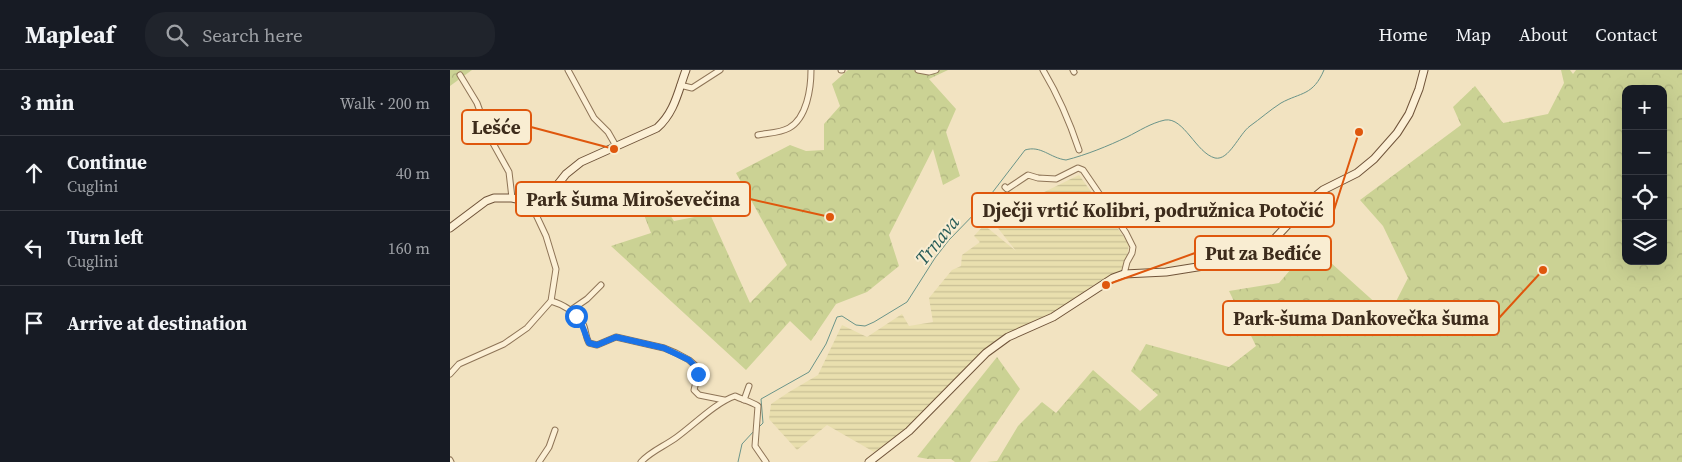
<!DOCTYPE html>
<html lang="en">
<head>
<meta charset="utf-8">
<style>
	body { margin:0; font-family:"Source Serif 4",serif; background:#20242c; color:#f1f3f6 }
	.controls { position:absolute; right:15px; top:15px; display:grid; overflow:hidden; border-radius:10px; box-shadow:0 5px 20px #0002 }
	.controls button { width:45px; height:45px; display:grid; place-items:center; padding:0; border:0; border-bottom:1px solid #363941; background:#171b24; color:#f1f3f6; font:25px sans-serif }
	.stop { position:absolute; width:15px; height:15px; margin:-11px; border:4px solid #1a73e8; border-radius:50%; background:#fff }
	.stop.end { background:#1a73e8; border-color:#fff; box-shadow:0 1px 5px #0008 }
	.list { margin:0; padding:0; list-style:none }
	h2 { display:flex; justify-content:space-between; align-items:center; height:65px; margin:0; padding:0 20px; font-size:21px }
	h2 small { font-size:16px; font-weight:400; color:#9ea1a6 }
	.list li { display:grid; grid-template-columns:32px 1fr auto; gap:15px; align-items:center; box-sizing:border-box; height:75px; padding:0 20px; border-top:1px solid #363941 }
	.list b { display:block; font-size:19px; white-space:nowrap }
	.list p { margin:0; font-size:16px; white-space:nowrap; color:#9ea1a6 }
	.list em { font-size:16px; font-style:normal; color:#9ea1a6 }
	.icon { flex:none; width:28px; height:28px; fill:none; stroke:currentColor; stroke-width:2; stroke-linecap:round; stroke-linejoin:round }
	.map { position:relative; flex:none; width:1232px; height:392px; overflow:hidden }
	header { display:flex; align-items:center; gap:30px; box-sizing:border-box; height:70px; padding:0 25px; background:#171b24; border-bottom:1px solid #363941 }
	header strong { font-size:24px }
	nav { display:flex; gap:28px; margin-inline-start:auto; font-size:18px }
	.search { width:350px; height:45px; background:#20242c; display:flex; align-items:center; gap:12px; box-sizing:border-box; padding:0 18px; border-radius:20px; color:#9ea1a6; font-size:19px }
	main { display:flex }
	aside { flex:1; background:#171b24 }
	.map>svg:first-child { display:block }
	.farmland { fill:url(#farmland-rules) }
	.forest { fill:url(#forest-crowns); fill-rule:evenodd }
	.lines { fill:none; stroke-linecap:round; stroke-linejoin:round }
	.stream { stroke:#6a9489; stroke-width:1 }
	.street-casing { stroke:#8e7457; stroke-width:7 }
	.secondary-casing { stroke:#70543a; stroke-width:9 }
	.street { stroke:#fcf0d6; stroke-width:5 }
	.secondary { stroke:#fcf0d6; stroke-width:7 }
	.route { stroke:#1a73e8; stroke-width:6 }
	.labels { text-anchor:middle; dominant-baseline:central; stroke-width:4; stroke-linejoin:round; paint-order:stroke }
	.water-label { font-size:19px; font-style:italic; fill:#2a5e5a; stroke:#f9edd2 }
	.leader { fill:none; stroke:#df570d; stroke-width:2 }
	.callout-dot { fill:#df570d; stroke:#f9edd2; stroke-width:2 }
	.callout { fill:#f9edd2; stroke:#df570d; stroke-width:2 }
	.callout-label { font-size:19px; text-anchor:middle; font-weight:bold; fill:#3d2c1c }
</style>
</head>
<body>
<header>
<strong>Mapleaf</strong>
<div class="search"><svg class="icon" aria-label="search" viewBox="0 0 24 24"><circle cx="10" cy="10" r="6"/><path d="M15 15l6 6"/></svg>Search here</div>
<nav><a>Home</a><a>Map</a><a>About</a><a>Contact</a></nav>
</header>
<main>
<aside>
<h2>3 min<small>Walk · 200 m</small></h2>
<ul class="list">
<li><svg class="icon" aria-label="ahead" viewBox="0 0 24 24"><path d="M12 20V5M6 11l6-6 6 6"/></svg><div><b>Continue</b><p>Cuglini</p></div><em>40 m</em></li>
<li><svg class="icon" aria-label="left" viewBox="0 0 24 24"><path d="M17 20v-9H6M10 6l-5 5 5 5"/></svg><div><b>Turn left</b><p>Cuglini</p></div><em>160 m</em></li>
<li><svg class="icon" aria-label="arrive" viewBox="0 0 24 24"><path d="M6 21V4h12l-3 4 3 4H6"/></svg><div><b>Arrive at destination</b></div></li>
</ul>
</aside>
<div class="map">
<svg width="1232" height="392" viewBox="0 0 1232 392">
	<defs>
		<pattern id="farmland-rules" width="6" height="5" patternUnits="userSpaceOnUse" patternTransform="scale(1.25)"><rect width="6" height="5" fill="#e9dfae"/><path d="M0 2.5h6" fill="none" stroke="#c9c095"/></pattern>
		<pattern id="forest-crowns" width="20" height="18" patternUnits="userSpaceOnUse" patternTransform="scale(1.25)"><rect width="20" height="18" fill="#cbd294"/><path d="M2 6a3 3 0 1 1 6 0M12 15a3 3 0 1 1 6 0" fill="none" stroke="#afb47f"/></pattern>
	</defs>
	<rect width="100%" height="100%" fill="#f2e3c1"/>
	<!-- farmland -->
	<path class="farmland" d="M629 105 679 174 677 187 671 201 645 214 612 238 565 260 550 269 526 289 452 362 424 382 377 355 347 380 319 349 321 334 339 322 368 305 392 255 417 267 452 244 459 256 483 252 479 228 502 200 511 196 512 185 530 172 524 166 534 155 566 181 536 143 545 131 553 142Z"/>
	<!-- forest -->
	<g class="forest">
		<path d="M0 0H22L0 16Z"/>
		<path d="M398 0H498L479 9 506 39 496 62 510 106 493 115 483 79 439 165 449 196 417 222 386 234 361 271 340 251 296 300 161 176 201 163 191 137 208 127 224 151 260 144 300 233 337 195 286 103 340 75 356 81 374 80V54L390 36 382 14Z"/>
		<path d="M1111 0H1120L1123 4 1126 0H1232V392H537L547 391 568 356 592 332 606 343 643 300 690 341 708 325 681 301 696 274 779 297 806 276 779 221 829 213 847 192H880L939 245 958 208 933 156 910 130 1011 55 1003 37 1025 16 1053 53 1098 44 1114 13ZM1176 19H1213V191H1176Z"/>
		<path d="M547 287 570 319 520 392H505L501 389H478L467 387Z"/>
	</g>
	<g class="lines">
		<!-- stream -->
		<g class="stream">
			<path d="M307 359 313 353 311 329 359 302 376 274 387 247 392 246 406 255 415 256 424 252 457 232 485 188 499 170 532 136 575 80C591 75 600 88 616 90 636 85 658 76 677 67 689 61 701 53 715 50 734 47 746 83 765 88 779 91 789 64 800 56 810 49 820 40 831 33 851 22 863 26 874 0"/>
			<path d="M288 392 292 374 304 361"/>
		</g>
		<defs>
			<g id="street">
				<path d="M118 0 144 48 158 62 166 76"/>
				<path d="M391 0H392"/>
				<path d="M468 0 479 2 486 0"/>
				<path d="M593 0C608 25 620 53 629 80"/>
				<path d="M623 0 624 2"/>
				<path d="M10 5 27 33 39 66 59 102 62 128"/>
				<path d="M230 15 242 18 270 0"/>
				<path d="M308 65C318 63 330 63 339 58 357 48 361 18 361 0"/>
				<path d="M555 117 557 119 578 105 588 108 606 109 628 98 633 100 676 163 683 177 682 183 677 192 674 204"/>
				<path d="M101 231C112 234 128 243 133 254 136 259 135 266 139 273L147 275 166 267 214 278 226 283 239 290 247 297 248 304 244 320 249 325 274 330"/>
				<path d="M121 240 137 229 151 215"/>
				<path d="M0 304 9 294 54 274 77 258 101 231 106 199 96 166 80 132"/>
				<path d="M294 330 299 316"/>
				<path d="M0 390 1 392"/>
				<path d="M89 392 99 377 105 360"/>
				<path d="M191 392C201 381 215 376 227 367 245 354 265 333 285 326 293 330 300 331 308 336L305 376 316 392"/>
			</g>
			<g id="secondary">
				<path d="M0 158 36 131 44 128H62L80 132 92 128 101 123 116 104 131 92 207 58C225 42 228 21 236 0"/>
				<path d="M419 392 459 361 536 283 558 267 603 247 663 208 674 204 716 202 791 190 803 186 815 179 861 130 873 120 907 103 924 89 947 63 959 44 969 19 974 0"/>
			</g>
		</defs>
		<!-- street casing -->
		<use href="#street" class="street-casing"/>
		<!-- secondary casing -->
		<use href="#secondary" class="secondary-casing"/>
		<!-- street -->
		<use href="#street" class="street"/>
		<!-- secondary -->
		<use href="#secondary" class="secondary"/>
	</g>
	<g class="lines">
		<!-- route -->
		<path class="route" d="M126 246C134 255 134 263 139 273L147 275 166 267 214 278 239 290 246 297 248 304"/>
	</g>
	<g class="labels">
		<!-- water labels -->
		<g class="water-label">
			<text transform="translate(487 170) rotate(-51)">Trnava</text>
		</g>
	</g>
	<!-- callouts -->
	<path class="leader" d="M164 79L81 57M380 147L300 129M909 62L884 140M656 215L745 183M1093 200L1049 248"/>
	<g class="callout-dot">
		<circle cx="164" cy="79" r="5"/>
		<circle cx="380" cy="147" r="5"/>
		<circle cx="909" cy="62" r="5"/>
		<circle cx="656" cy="215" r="5"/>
		<circle cx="1093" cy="200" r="5"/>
	</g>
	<g class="callout">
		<rect x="12" y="40" width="69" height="34" rx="5"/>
		<rect x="66" y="112" width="234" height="34" rx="5"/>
		<rect x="522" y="123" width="362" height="34" rx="5"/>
		<rect x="745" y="166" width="136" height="34" rx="5"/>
		<rect x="773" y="231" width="276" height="34" rx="5"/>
	</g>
	<g class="callout-label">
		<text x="46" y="64">Lešće</text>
		<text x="183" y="136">Park šuma Miroševečina</text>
		<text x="703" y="147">Dječji vrtić Kolibri, podružnica Potočić</text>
		<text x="813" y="190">Put za Beđiće</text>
		<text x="911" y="255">Park-šuma Dankovečka šuma</text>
	</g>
</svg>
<div class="controls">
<button>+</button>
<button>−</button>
<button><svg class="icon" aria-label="locate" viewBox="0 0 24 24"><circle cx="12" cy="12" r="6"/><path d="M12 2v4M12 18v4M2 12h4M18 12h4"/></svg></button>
<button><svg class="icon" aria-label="layers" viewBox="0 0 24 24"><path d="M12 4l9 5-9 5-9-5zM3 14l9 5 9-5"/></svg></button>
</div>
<div class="stop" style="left:126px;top:246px"></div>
<div class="stop end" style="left:248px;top:304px"></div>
</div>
</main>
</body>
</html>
